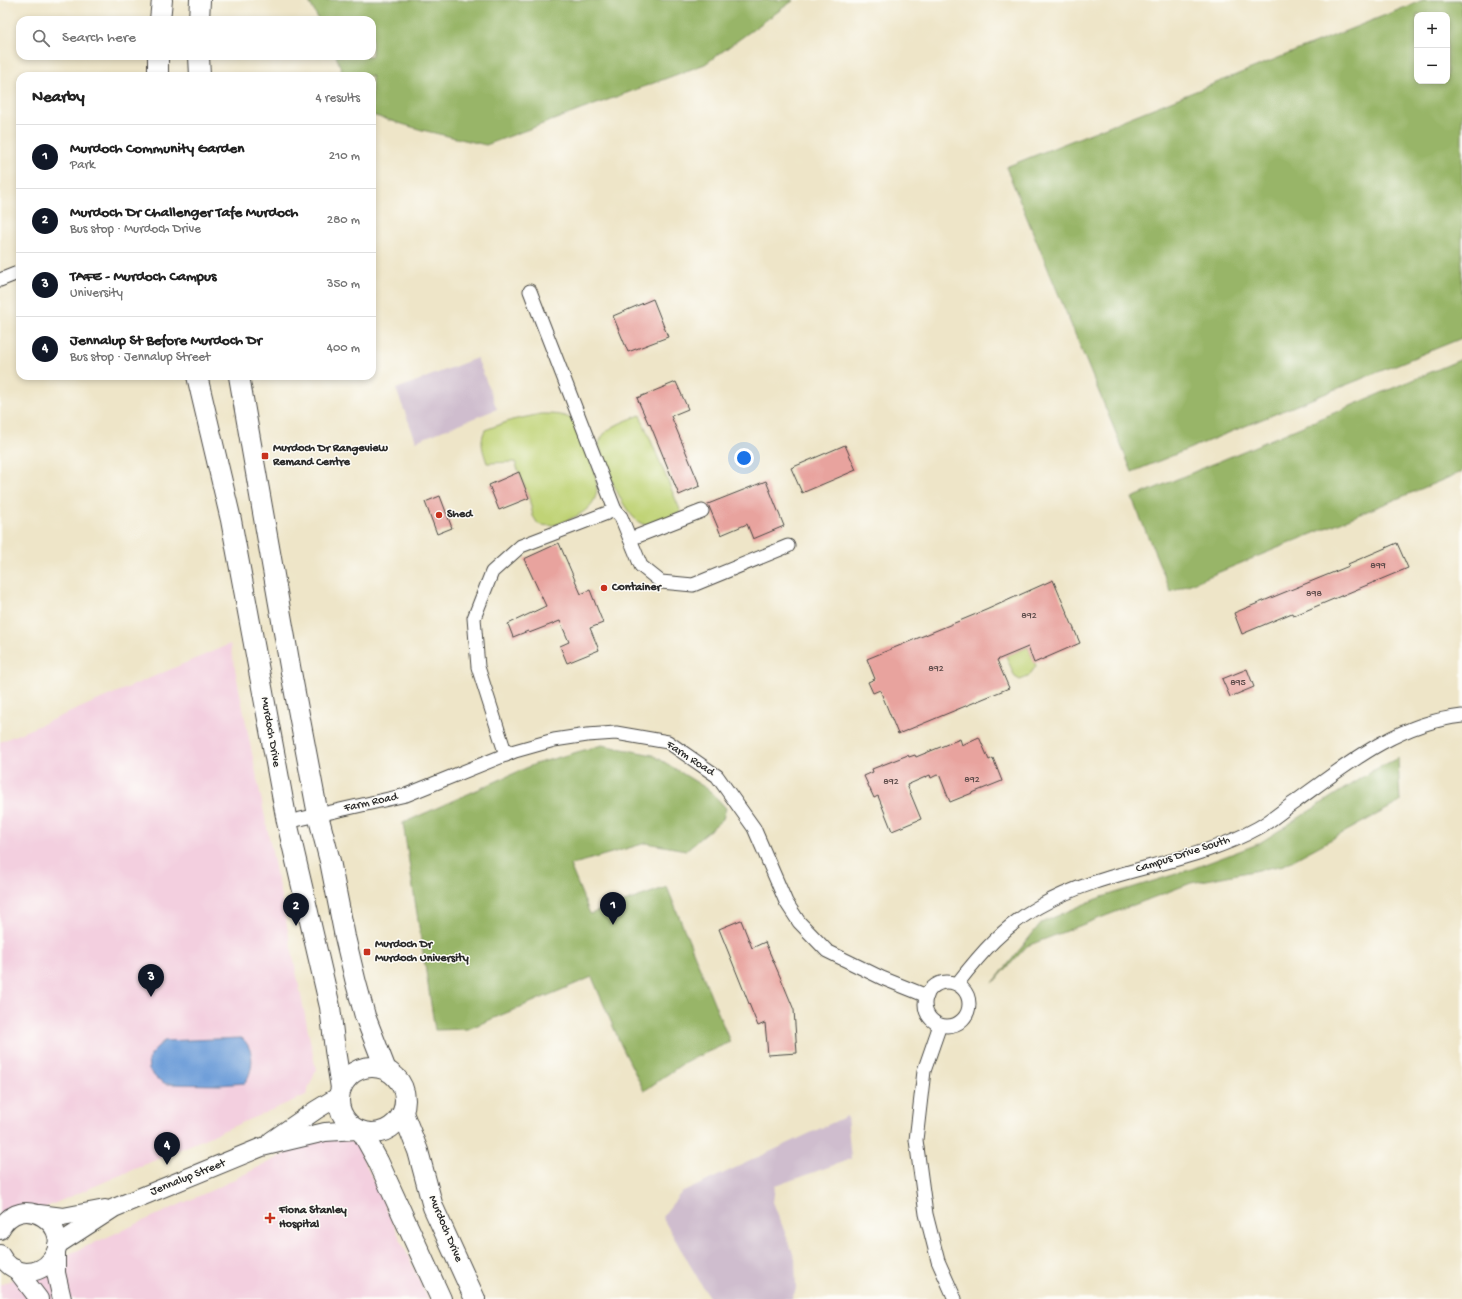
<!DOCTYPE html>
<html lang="en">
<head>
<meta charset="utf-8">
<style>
	body { margin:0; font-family:"Gochi Hand",sans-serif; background:#f6f6f6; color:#222 }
	.controls { position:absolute; right:12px; top:12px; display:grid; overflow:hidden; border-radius:8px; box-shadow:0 2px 6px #0003 }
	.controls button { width:36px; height:36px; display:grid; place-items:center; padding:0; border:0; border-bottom:1px solid #e0e0e0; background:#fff; color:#222; font:20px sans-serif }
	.you { position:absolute; left:744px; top:458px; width:14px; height:14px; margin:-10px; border:3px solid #fff; border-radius:50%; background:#1a73e8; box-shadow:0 0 0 6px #1a73e833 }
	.badge { display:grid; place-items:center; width:26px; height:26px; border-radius:50%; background:#111827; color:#fff; font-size:13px; font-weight:700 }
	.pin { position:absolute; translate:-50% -33px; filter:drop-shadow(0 1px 2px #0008) }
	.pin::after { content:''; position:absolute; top:21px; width:14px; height:12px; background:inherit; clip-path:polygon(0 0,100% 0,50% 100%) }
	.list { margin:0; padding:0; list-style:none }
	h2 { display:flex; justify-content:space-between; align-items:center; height:52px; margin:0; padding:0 16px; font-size:17px }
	h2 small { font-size:13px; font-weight:400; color:#767676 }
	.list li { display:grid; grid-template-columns:26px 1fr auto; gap:12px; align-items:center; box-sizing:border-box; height:64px; padding:0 16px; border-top:1px solid #e0e0e0 }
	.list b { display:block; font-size:15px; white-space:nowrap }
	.list p { margin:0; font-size:13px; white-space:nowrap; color:#767676 }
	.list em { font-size:13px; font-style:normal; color:#767676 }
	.icon { flex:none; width:22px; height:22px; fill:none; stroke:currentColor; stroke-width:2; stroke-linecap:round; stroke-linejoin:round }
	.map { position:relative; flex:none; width:1462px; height:1299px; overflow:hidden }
	.search { position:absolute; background:#fff; box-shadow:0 2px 6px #0003; left:16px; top:16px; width:360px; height:44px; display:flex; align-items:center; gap:10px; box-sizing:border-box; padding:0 14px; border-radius:12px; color:#767676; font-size:15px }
	.panel { position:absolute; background:#fff; box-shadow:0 2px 6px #0003; left:16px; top:72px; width:360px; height:308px; border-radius:12px }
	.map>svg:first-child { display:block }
	.built { fill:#f3cfdf }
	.industrial { fill:#cfbdce }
	.green { fill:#c0d376; stroke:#767f50 }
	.forest { fill:#98b567; stroke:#627049; fill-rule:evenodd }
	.water { fill:#6f9fd9; stroke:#4d6582 }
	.building { fill:#e8a39e }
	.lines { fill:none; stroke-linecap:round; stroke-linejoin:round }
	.street-casing { stroke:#484743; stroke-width:15 }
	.secondary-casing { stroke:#484743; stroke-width:20 }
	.primary-casing { stroke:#484743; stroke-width:22 }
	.street { stroke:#fff; stroke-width:13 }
	.secondary { stroke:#fff; stroke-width:18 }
	.primary { stroke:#fff; stroke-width:20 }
	.poi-dot { fill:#c8321e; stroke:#fdfcf7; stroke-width:1.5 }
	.labels { text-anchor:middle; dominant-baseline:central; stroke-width:3; stroke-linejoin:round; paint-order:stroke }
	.number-label { font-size:10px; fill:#5a4948 }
	.poi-label { font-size:12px; font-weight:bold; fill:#2b2b2b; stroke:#fdfcf7; text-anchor:start }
	.street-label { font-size:12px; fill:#2b2b2b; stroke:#fdfcf7 }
</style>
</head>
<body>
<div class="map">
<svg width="1462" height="1299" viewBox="0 0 1462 1299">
	<rect width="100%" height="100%" fill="#fdfcf7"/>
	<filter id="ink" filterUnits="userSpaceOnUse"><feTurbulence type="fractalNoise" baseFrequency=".025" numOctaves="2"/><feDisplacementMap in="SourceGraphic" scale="8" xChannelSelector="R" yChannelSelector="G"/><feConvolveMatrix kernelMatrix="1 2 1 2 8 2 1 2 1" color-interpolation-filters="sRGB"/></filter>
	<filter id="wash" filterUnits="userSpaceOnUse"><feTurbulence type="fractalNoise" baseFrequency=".012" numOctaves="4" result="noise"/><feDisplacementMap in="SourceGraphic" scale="16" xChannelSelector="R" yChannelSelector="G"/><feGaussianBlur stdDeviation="0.9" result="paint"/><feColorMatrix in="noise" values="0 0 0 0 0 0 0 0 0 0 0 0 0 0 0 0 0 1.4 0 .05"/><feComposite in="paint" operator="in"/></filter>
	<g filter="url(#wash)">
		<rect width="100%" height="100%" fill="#eee5c8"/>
		<!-- built -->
		<g class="built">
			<path d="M230 644 316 1070 306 1095 0 1227V742Z"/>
			<path d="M322 1135 356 1143 428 1299H0V1285L219 1187Z"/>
		</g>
		<!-- industrial -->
		<g class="industrial">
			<path d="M477 358 497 409 416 441 396 389Z"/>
			<path d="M847 1116 851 1159 775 1186 773 1202 795 1258 796 1289 792 1299H710L662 1217 681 1193Z"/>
		</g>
		<!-- green -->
		<g class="green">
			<path d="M541 414C553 414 567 414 576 422 582 428 584 441 586 448 597 479 609 503 570 519 559 524 550 528 538 524L533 516 529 498 515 462 487 463C483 451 479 442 485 430L512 420Z"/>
			<path d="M640 415 681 512C672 516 657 527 646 525 625 522 604 464 599 444 603 427 624 422 640 415Z"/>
			<path d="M1028 647 1036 666 1028 677 1020 680 1015 677 1006 656Z"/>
		</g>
		<!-- forest -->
		<g class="forest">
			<path d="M308 0H794L705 64 486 145 422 130 372 115V76H344L336 56H372V20H319Z"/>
			<path d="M1423 0H1460L1462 6V338L1132 472 1006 167ZM1417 15H1447V81H1417Z"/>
			<path d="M1462 359V472L1171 592 1132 498Z"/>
			<path d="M602 745 653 755 709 790 726 808 723 819 686 850 646 843 570 865 590 914 667 887 730 1042 685 1062 644 1091 621 1045 592 977 468 1029 435 1030 403 823 535 764Z"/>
			<path d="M1398 758 1400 802 1284 865 1191 883 1027 946 993 983 1041 923 1096 899 1189 870 1258 844 1372 771Z"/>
		</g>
		<!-- water -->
		<path class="water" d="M242 1038C255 1050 254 1069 245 1083L220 1085 166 1084 156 1078 149 1070 148 1060 156 1048 164 1041Z"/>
		<g id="blocks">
			<!-- building -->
			<g class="building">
				<path d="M653 299 668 337 628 352 613 316Z"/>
				<path d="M676 382 688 409 671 416 700 486 679 495 650 424 649 425 637 398Z"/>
				<path d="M845 445 856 470 802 493 791 468Z"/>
				<path d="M519 472 529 498 499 510 489 485Z"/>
				<path d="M766 481 784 526 753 539 747 524 721 535 708 504Z"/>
				<path d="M440 496 452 528 437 534 425 502Z"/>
				<path d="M559 543 581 594 590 590 603 623 590 628 599 650 567 663 560 646 569 642 560 621 529 633 528 631 513 637 508 624 546 606 524 559Z"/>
				<path d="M1397 543 1408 568 1293 616 1292 613 1242 634 1234 613 1349 566 1348 564Z"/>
				<path d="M1053 580 1080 643 1034 663 1028 647 997 660 1009 688 898 734 880 690 873 693 868 682 875 679 867 659 986 610Z"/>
				<path d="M1247 669 1254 687 1230 697 1222 679Z"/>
				<path d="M979 737 989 760 993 758 1002 781 950 802 939 774 931 778 930 775 907 785 921 819 892 831 878 796 874 798 864 776 873 772 872 769 908 755 909 757 915 755 916 757 960 739 962 745Z"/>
				<path d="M741 920 752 948 765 942 782 981 794 1010 797 1053 768 1055 765 1023 758 1026 719 929Z"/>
			</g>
		</g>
	</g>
	<g filter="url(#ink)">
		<use href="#blocks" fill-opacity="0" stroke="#484743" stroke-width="1"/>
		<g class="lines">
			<defs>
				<g id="street">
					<path d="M0 280 20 272"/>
					<path d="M530 291 615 510"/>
					<path d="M630 539 702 511"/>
					<path d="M506 755 478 667 474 618 492 572 521 546 615 510 621 517 641 566 661 582 693 585 788 546"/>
					<path d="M287 822 406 795 515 751 554 740 587 735 616 733 668 742 717 776 754 828 786 902 799 922 827 951 882 978 927 996"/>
					<circle cx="947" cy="1004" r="22"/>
					<path d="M957 984C981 953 1005 925 1040 906 1108 867 1190 866 1258 828 1271 821 1283 810 1295 802 1346 765 1397 723 1462 716"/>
					<path d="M940 1025 924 1071 916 1140 926 1214 938 1261 955 1299"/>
				</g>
				<g id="secondary">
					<path d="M271 1141 316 1110 339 1096"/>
					<path d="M39 1214 63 1217 105 1209"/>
					<path d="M0 1230C21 1189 77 1227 51 1260 45 1268 36 1272 26 1272 14 1271 5 1264 0 1254"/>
					<path d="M57 1245 114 1208 262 1147 325 1132 357 1130"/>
					<path d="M56 1252V1273L62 1299"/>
					<path d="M16 1269 39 1299"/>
				</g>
				<g id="primary">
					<path d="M160 20 162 0"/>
					<path d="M199 20 200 0"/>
					<path d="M199 56 200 76"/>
					<path d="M158 76V56"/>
					<path d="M197 376 231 520 287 822 330 1007 335 1050 341 1088"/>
					<path d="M239 376 291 672 318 815 330 861 345 937 356 983 365 1016 386 1070"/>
					<circle cx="372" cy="1100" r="33"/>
					<path d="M403 1113 418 1151 433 1207 475 1299"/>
					<path d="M362 1132 378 1161 441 1299"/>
				</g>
			</defs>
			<!-- street casing -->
			<use href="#street" class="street-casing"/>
			<!-- secondary casing -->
			<use href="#secondary" class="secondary-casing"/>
			<!-- primary casing -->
			<use href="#primary" class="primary-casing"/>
			<!-- street -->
			<use href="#street" class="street"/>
			<!-- secondary -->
			<use href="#secondary" class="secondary"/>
			<!-- primary -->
			<use href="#primary" class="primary"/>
		</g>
	</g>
	<!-- markers -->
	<g class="poi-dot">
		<rect x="261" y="452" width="8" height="8" rx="2"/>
		<circle cx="439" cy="515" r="4"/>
		<circle cx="604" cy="588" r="4"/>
		<rect x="363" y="948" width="8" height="8" rx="2"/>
		<path d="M268 1212h4v4h4v4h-4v4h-4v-4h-4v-4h4z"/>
	</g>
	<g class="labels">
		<!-- number labels -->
		<g class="number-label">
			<text x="1378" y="566">899</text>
			<text x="1314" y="594">898</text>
			<text x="1029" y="616">892</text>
			<text x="936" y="669">892</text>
			<text x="1238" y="683">895</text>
			<text x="972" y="780">892</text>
			<text x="891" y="782">892</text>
		</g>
		<!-- poi labels -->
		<g class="poi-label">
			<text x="273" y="449">Murdoch Dr Rangeview<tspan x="273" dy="14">Remand Centre</tspan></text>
			<text x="447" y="515">Shed</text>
			<text x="612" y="588">Container</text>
			<text x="375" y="945">Murdoch Dr<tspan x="375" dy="14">Murdoch University</tspan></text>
			<text x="279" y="1211">Fiona Stanley<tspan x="279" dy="14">Hospital</tspan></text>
		</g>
		<!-- street labels -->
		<g class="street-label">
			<text transform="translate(270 732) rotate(80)">Murdoch Drive</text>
			<text transform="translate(690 759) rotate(33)">Farm Road</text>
			<text transform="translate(371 803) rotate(-13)">Farm Road</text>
			<text transform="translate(1183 855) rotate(-18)">Campus Drive South</text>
			<text transform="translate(188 1178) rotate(-22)">Jennalup Street</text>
			<text transform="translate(445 1229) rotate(67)">Murdoch Drive</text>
		</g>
	</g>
</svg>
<div class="controls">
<button>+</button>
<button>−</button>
</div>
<div class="you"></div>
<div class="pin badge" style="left:613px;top:925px">1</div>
<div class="pin badge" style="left:296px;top:926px">2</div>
<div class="pin badge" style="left:151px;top:997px">3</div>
<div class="pin badge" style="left:167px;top:1165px">4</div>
<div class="search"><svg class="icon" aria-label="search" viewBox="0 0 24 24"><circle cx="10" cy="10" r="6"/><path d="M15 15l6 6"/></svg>Search here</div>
<section class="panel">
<h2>Nearby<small>4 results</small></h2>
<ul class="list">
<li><span class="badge">1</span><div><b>Murdoch Community Garden</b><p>Park</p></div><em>210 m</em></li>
<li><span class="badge">2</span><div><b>Murdoch Dr Challenger Tafe Murdoch</b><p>Bus stop · Murdoch Drive</p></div><em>280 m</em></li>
<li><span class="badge">3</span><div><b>TAFE - Murdoch Campus</b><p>University</p></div><em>350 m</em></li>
<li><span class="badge">4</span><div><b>Jennalup St Before Murdoch Dr</b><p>Bus stop · Jennalup Street</p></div><em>400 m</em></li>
</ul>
</section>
</div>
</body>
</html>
